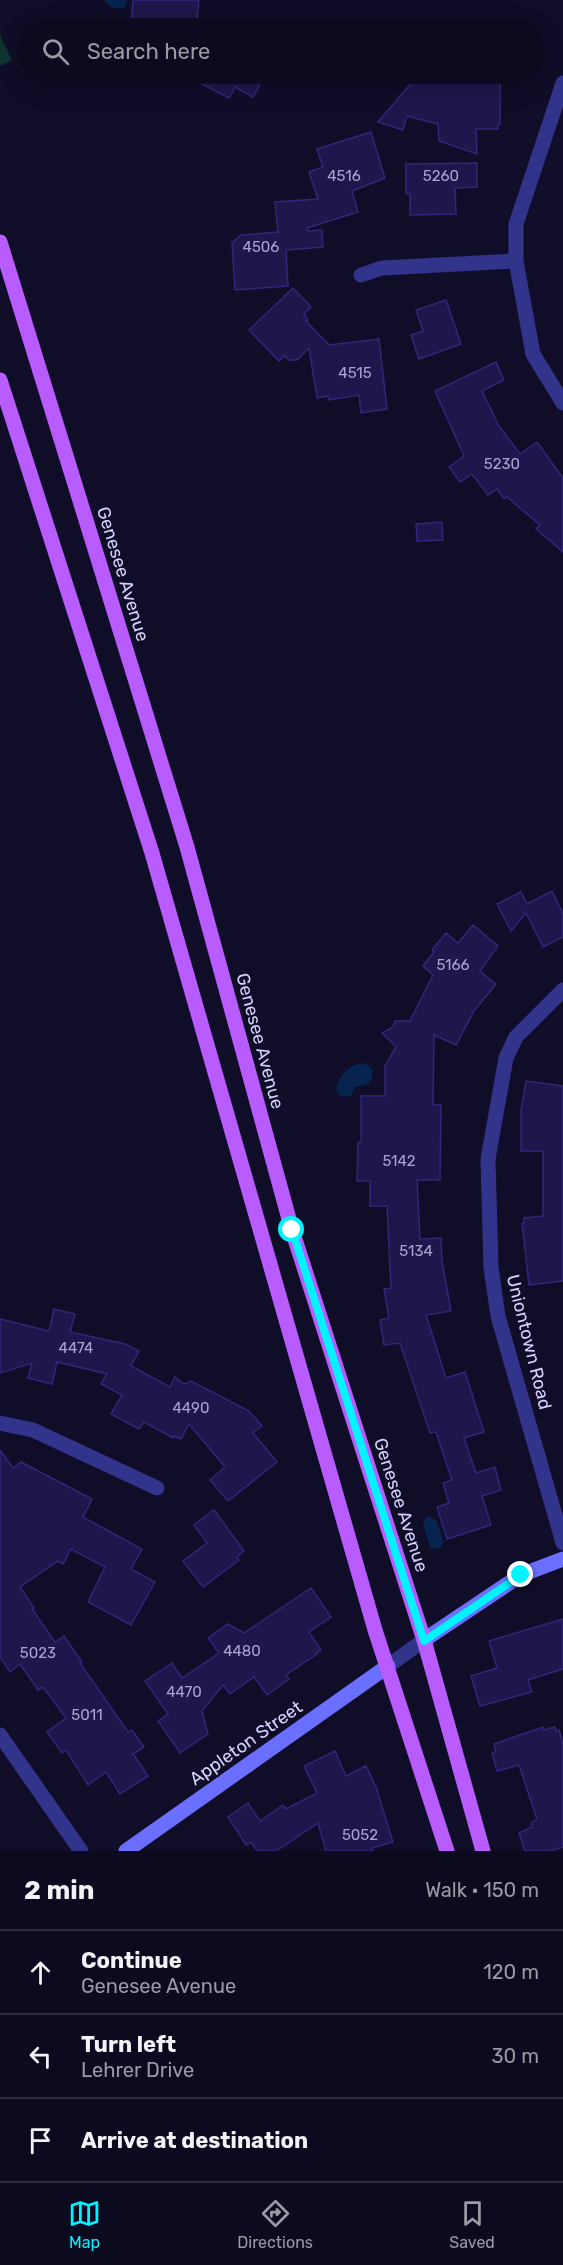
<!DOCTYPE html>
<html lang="en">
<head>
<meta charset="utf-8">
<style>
	body { margin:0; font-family:Rubik,sans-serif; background:#1a182b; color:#f1f3f6 }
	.stop { position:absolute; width:18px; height:18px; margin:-14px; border:4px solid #00f3ff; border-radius:50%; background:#fff }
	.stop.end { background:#00f3ff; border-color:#fff; box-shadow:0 2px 6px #0008 }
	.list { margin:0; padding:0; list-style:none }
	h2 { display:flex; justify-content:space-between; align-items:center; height:78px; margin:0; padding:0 24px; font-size:26px }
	h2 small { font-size:20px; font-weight:400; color:#9a9aa4 }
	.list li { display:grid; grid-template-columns:39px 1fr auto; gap:18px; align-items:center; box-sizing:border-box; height:84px; padding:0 24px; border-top:2px solid #2c2b3c }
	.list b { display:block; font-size:22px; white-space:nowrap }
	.list p { margin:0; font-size:20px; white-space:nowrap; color:#9a9aa4 }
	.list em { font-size:20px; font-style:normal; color:#9a9aa4 }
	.icon { flex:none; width:33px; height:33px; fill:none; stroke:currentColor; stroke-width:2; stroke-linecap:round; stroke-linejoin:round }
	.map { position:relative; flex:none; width:563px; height:1851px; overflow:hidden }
	.search { position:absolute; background:#0c0a1e; box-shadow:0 6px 24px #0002; left:18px; right:18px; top:18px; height:66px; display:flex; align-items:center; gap:15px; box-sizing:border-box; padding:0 21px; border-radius:33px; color:#9a9aa4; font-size:22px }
	.sheet { height:330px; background:#0c0a1e }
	nav { display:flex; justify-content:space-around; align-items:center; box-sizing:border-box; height:84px; border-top:2px solid #2c2b3c; background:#0c0a1e; font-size:16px; color:#9a9aa4 }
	nav a { display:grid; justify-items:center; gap:3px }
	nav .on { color:#00f3ff }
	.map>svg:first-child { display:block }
	.green { fill:#0f332f }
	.water { fill:#06244d }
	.building { fill:#1e174b; stroke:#32267a; stroke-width:1.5 }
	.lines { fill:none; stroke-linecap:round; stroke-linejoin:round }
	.street { stroke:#32348c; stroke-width:15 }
	.secondary { stroke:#6b6fff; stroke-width:15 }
	.primary { stroke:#b85bff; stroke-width:15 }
	.route { stroke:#00f3ff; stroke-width:8 }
	.labels { text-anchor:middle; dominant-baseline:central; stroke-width:4.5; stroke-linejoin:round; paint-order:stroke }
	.number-label { font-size:15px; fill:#a8a5d2 }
	.street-label { font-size:18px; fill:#d6d4ff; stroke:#100d28 }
</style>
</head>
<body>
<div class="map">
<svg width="563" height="1851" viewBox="0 0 563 1851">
	<rect width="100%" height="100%" fill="#100d28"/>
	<!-- green -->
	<path class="green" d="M0 35 12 60 0 66Z"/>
	<!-- water -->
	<g class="water">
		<path d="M105 0H127L125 7 121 9 111 7Z"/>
		<path d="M365 1063 373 1070 372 1080 368 1084 355 1087 351 1096C323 1103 340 1063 365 1063Z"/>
		<path d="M427 1516 436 1520 444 1542 440 1548 434 1549 430 1547 423 1525Z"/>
	</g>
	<!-- building -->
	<g class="building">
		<path d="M133 0H199L196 28H131Z"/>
		<path d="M183 74H266L253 97 235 87 229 98Z"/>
		<path d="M419 74H500V124H498V129H476L477 154 439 141 438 124 407 116 403 130 378 122Z"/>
		<path d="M371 132 385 178 352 191 358 212 307 228 308 231 322 230 323 247 286 250 288 286 235 290 232 243 241 235 278 232 275 202 318 199 309 172 323 167 317 149Z"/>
		<path d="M477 163V187L455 188 456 214 410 215V194H406V164Z"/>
		<path d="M293 288 311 307 304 314 308 320 306 321 329 345 379 339 387 409 361 413 359 395 329 400 328 396 317 398 309 348 297 360H289L285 356 279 361 249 330Z"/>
		<path d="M446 300 461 344 419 359 411 335 423 331 416 310Z"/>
		<path d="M496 362 504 380 482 391 499 426 520 454 537 442 563 478V552L536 529 540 525 507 497 504 499 497 489 488 495 472 474 460 482 449 467 464 456 435 391Z"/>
		<path d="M442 522 443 540 417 541 416 524Z"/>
		<path d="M552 891 563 914V937L543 947 526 913 511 931 497 904 521 892 527 904Z"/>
		<path d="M473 925 498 946 480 971 496 984 474 1011 456 1045 434 1035 433 1105H441L440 1180H417L420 1239 441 1238 442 1261 451 1311 426 1315 446 1378 465 1372 484 1432 464 1438 476 1473 495 1467 501 1490 482 1496 491 1525 447 1539 437 1507 449 1503 443 1483 452 1480 436 1432 430 1433 400 1343 384 1345 380 1320 389 1318 384 1289 391 1288 387 1206H370V1181H357L358 1142H361V1096H385V1066L396 1047 382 1033 393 1027 395 1021H410L433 975 423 966 434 952 432 950 446 933 458 943Z"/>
		<path d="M526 1081 563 1086V1281L529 1285 522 1223H524V1218L543 1216V1151H521V1110Z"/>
		<path d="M54 1309 75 1314 70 1332 125 1344 139 1351 131 1366 170 1387 175 1377 184 1384 191 1381 249 1411 262 1426 253 1433 277 1462 228 1501 210 1480 225 1467 189 1424 181 1439 174 1436 173 1438 144 1422 139 1429 111 1414 122 1395 101 1384 107 1374 57 1362 52 1384 28 1378 32 1363 0 1373V1319L49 1331Z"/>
		<path d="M0 1450 13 1468 21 1462 92 1499 83 1517 142 1549 131 1569 155 1582 131 1625 88 1602 105 1567 71 1549 63 1564 58 1561 20 1587 34 1608 32 1609 55 1642 64 1636 82 1662 80 1663 128 1732 132 1730 144 1747 133 1754 148 1776 120 1794 106 1772 88 1785 66 1750 62 1753 47 1732 66 1718 43 1687 38 1690 20 1664 10 1672 0 1657Z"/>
		<path d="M214 1510 244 1551 237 1557 239 1560 203 1587 183 1561 207 1543 194 1525Z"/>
		<path d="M311 1588 331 1617 309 1632 321 1650 316 1653 317 1654 286 1675 289 1679 267 1695 254 1677 230 1694 223 1685 202 1711 208 1734 180 1753 158 1721 168 1714 145 1681 172 1663 182 1678 219 1653 208 1638 228 1624 244 1633Z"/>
		<path d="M563 1619V1669L528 1680 532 1692 480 1706 471 1676 497 1668 489 1641Z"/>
		<path d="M543 1727V1730L555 1727 556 1731 559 1730 563 1744V1847L550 1851H525L519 1833 532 1827 531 1823 537 1819 519 1765 497 1771 492 1753 496 1752 494 1744Z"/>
		<path d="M335 1751 346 1776 366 1766 376 1787 393 1842 372 1848 373 1851H326L318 1823 276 1851H257L251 1842 246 1845 228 1817 248 1803 260 1821 283 1805 286 1809 317 1793 304 1766Z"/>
	</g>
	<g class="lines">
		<!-- street -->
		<g class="street">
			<path d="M563 83 516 224V261L533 354 563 403"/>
			<path d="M361 275 382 268 516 261"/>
			<path d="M563 990 516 1037 506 1058 488 1159 491 1268 498 1316 563 1543"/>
			<path d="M0 1423 33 1430 157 1488"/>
			<path d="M388 1666 424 1640"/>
			<path d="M0 1735 81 1851"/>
		</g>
		<!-- secondary -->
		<g class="secondary">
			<path d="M424 1640 521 1575 563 1559"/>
			<path d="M126 1851 388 1666"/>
		</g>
		<!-- primary -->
		<g class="primary">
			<path d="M0 242 187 847 292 1230 424 1640 483 1851"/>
			<path d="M0 380 152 853 375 1630 447 1851"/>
		</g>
	</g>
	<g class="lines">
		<!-- route -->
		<path class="route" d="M292 1230 424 1641 521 1575"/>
	</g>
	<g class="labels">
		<!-- number labels -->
		<g class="number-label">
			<text x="344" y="176">4516</text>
			<text x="441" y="176">5260</text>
			<text x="261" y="247">4506</text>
			<text x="355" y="373">4515</text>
			<text x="502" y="464">5230</text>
			<text x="453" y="965">5166</text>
			<text x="399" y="1161">5142</text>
			<text x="416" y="1251">5134</text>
			<text x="76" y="1348">4474</text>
			<text x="191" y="1408">4490</text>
			<text x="242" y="1651">4480</text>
			<text x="38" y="1653">5023</text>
			<text x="184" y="1692">4470</text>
			<text x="87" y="1715">5011</text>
			<text x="360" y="1835">5052</text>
		</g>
		<!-- street labels -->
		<g class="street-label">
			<text transform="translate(123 574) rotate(73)">Genesee Avenue</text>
			<text transform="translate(260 1041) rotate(75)">Genesee Avenue</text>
			<text transform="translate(529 1342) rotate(76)">Uniontown Road</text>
			<text transform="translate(401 1505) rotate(72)">Genesee Avenue</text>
			<text transform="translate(246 1743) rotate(-35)">Appleton Street</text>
		</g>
	</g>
</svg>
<div class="stop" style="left:292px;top:1230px"></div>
<div class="stop end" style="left:521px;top:1575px"></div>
<div class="search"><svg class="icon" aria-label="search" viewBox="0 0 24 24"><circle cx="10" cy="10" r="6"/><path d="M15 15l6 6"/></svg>Search here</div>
</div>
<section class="sheet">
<h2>2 min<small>Walk · 150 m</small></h2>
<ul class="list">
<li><svg class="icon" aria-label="ahead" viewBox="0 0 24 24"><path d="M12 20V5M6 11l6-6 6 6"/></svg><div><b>Continue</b><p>Genesee Avenue</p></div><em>120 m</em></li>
<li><svg class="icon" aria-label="left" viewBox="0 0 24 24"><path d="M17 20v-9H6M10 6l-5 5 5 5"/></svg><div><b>Turn left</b><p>Lehrer Drive</p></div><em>30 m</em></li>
<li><svg class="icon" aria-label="arrive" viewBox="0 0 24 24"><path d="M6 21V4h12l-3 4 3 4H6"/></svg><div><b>Arrive at destination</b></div></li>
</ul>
</section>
<nav>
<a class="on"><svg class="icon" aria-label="map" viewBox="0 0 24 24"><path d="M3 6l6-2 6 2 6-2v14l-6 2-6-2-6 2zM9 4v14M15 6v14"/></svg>Map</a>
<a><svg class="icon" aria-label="directions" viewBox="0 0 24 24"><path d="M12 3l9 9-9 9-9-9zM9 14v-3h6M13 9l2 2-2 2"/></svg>Directions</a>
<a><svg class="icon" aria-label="saved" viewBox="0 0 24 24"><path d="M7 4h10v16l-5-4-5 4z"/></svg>Saved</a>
</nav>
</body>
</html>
